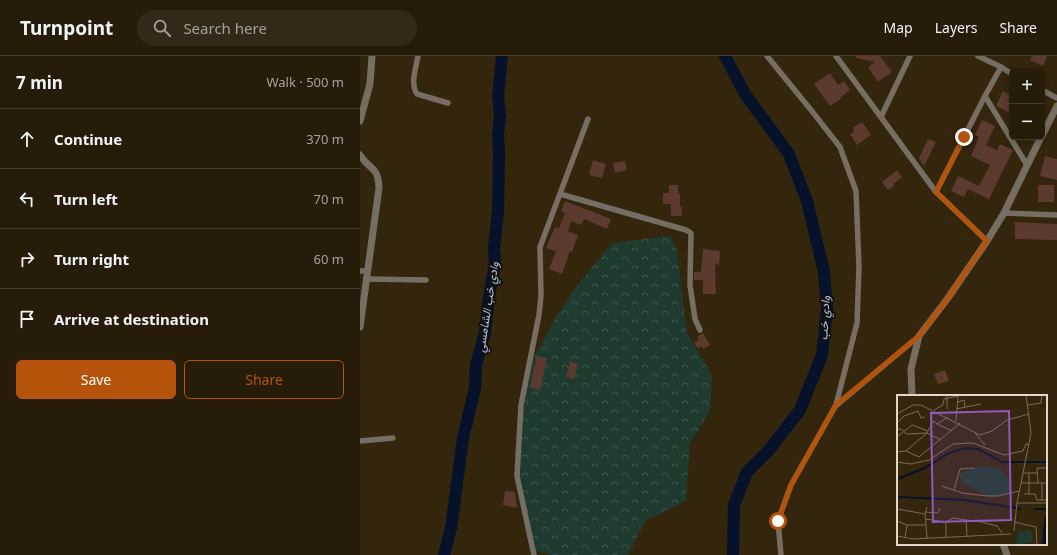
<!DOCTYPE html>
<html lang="en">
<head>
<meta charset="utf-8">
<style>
	body { margin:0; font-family:"Noto Sans",Vazirmatn,sans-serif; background:#332918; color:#f1f3f6 }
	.controls { position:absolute; right:12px; top:12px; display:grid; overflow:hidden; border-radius:6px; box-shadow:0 2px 6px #0003 }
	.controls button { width:36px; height:36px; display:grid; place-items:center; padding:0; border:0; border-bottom:1px solid #433a2b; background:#271c0a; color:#f1f3f6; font:20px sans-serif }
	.stop { position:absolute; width:12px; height:12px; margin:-9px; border:3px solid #b45309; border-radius:50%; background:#fff }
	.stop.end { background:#b45309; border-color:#fff; box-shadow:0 1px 4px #0008 }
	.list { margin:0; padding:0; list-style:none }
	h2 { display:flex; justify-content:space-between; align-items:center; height:52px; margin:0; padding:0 16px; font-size:17px }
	h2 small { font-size:13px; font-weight:400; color:#a4a19c }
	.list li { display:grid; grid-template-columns:26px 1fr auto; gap:12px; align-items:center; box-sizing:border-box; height:60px; padding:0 16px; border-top:1px solid #433a2b }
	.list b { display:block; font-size:15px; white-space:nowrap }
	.list em { font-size:13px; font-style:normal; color:#a4a19c }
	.actions { display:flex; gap:8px; padding:12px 16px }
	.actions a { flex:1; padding:9px 0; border:1px solid #b45309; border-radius:6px; text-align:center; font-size:14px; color:#b45309 }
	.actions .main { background:#b45309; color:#fff }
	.icon { flex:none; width:22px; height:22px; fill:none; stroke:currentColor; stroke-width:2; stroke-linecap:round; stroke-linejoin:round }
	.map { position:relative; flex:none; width:697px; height:499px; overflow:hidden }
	header { display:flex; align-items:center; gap:24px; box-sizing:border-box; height:56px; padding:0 20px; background:#271c0a; border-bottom:1px solid #433a2b }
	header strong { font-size:19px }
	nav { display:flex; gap:22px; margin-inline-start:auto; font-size:14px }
	.search { width:280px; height:36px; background:#332918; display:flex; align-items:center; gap:10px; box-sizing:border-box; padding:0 14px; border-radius:22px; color:#a4a19c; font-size:15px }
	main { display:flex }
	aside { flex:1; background:#271c0a }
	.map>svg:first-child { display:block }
	.forest { fill:url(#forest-crowns) }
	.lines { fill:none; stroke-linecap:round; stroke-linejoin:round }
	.river { stroke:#05122a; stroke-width:12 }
	.building { fill:#5c3a30 }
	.minor { stroke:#766e63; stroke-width:5.5 }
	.tertiary { stroke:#766e63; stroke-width:7 }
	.route { stroke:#b45309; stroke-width:5 }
	.labels { text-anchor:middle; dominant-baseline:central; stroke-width:4; stroke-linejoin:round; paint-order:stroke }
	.water-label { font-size:12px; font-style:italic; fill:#a5c4f9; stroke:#171006 }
	.inset-river { fill:none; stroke:#05122a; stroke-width:2 }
	.inset-road { fill:none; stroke:#796c58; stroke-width:1 }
	.view { fill:#9456c1; fill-opacity:0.15; stroke:#9456c1; stroke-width:2 }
	.inset-edge { fill:none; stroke:#e0d6c8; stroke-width:2 }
</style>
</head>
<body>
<header>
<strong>Turnpoint</strong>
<div class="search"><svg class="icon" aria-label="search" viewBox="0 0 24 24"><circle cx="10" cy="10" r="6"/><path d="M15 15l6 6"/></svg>Search here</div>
<nav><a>Map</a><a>Layers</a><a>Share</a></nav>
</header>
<main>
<aside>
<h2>7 min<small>Walk · 500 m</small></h2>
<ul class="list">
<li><svg class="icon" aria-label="ahead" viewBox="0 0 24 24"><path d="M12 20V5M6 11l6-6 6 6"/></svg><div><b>Continue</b></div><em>370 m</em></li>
<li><svg class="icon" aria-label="left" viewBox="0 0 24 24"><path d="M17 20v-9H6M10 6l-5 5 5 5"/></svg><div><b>Turn left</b></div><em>70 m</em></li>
<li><svg class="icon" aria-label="right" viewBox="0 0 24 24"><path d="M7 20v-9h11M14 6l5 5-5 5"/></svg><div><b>Turn right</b></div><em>60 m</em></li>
<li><svg class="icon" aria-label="arrive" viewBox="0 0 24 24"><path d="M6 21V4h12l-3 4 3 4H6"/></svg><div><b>Arrive at destination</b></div></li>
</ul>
<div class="actions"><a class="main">Save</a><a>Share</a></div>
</aside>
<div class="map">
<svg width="697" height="499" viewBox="0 0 697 499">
	<defs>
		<pattern id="forest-crowns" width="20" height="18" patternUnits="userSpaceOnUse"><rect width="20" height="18" fill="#1f3a2e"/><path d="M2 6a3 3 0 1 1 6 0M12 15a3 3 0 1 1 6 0" fill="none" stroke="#3f564b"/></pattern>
	</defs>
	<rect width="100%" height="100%" fill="#34250d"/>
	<!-- forest -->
	<path class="forest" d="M310 180 317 193 327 277 352 319 350 355 330 387 326 445 285 465 268 499H191L170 494 154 418 159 347 175 299 196 261 213 235 252 187Z"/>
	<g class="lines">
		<!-- river -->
		<g class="river">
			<path d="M365 0 385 38 429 98 447 145 464 216 467 253 462 299 440 354 409 394 387 416 374 449 373 499"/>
			<path d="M84 499 91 472 103 382 115 332 116 309 125 277 129 241 135 208 134 192 138 156 139 96 138 78 140 60 138 40 142 0"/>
		</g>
	</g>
	<!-- building -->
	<g class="building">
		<path d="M497 0H520L532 16 518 26 508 11 515 6 496 2Z"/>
		<path d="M672 0H687L683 10 670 4Z"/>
		<path d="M470 17 478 29 484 25 490 34 480 42 481 43 470 50 454 28Z"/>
		<path d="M643 35 652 40V58L636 50Z"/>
		<path d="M622 64 635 70 626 89 637 94 640 88 653 94 629 143 608 133 604 141 591 135 598 120 619 130 630 109 611 100 619 81 615 79Z"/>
		<path d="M502 66 511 79 497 89 490 78 494 76 493 72Z"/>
		<path d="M568 83 576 86 564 110 559 102Z"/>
		<path d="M685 100 697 103V124L680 120Z"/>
		<path d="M233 104 246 108 242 122 229 119Z"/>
		<path d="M265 105 267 114 255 117 253 107Z"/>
		<path d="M537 114 542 121 533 128 535 129 528 134 522 126Z"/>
		<path d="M309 129H318V137H320V151H322V160H311V148H303V137H309Z"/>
		<rect x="678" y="129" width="16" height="17"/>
		<path d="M205 145 251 163 247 173 224 163 221 169 211 165 208 175 218 179 212 196 210 195 202 218 189 213 196 195 186 192 195 171 199 172 205 157 201 155Z"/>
		<path d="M655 166 697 168V184L655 183Z"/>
		<path d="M343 193 360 195 359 209 355 208 356 238H343V224H334V216H341Z"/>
		<path d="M343 277 350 289 343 293 342 290 338 292 334 287 339 284 337 281Z"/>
		<path d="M177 300 187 302 180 334 170 332Z"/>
		<path d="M210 305 218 308 214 323 206 321Z"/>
		<path d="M585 314 589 325 578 328 574 318Z"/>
		<path d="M145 435 155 436 157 452 143 449Z"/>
	</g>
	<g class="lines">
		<!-- minor -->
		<g class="minor">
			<path d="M58 0C56 12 50 28 57 38L88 47"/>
			<path d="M407 0 451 54 480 91 496 135 499 211 497 267 476 349 431 429 418 465 421 499"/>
			<path d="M476 0 576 136 627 185"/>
			<path d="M618 0 641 11 625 40 667 109"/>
			<path d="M641 11 652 18"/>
			<path d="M682 34 697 42"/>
			<path d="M521 61 550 0"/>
			<path d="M576 136 625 40"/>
			<path d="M200 138 326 174 331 177 330 229 335 263 340 274"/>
			<path d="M644 157 697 159"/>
			<path d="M0 215H7"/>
			<path d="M6 223 66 224"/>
			<path d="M477 349 559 280"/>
			<path d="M0 385 33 382"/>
			<path d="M174 499 157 420 161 349 179 259 181 240 180 191 228 63"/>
		</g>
		<!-- tertiary -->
		<g class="tertiary">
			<path d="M0 65 10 28 12 0"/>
			<path d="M682 80 697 50"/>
			<path d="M0 99C10 115 18 109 19 132L0 271"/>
			<path d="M552 340 551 313 559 280 588 242 627 185 644 157 681 81"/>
			<path d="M643 488 647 499"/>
		</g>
	</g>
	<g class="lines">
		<!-- route -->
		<path class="route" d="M418 465 431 429 476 349 559 280 588 242 627 185 576 136 604 81"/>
	</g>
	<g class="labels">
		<!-- water labels -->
		<g class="water-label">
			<text transform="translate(127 251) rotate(-81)">وادي خب الشامسي</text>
			<text transform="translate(464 262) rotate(-87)">وادي خب</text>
		</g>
	</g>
	<!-- overview -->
	<g transform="translate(537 339)">
		<rect width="150" height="150" fill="#34250d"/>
		<path d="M85 71 104 74 108 81 114 84 113 99 90 101 64 87 63 78Z" fill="#1f3a2e"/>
		<path d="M131 134 136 139 135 147 119 150 121 137Z" fill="#1f3a2e"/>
		<path d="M150 119V150H145L147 125Z" fill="#05122a"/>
		<path class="inset-river" d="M0 84 28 73 50 59 68 53 81 54 105 67H150M0 102 68 105 124 114M137 114H150"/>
		<path class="inset-road" d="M61 7 67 5 68 12M131 10 144 8 145 0M50 14V0M59 14 84 9M37 15 46 10 47 4 65 0M0 19 16 10H24L83 40 95 36 110 25 132 19M59 26 61 1M0 28 7 21 21 16 24 23 28 22M40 29 55 36M0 34H4L10 39 30 38 44 45M78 38 88 50M0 42 15 30 31 36M9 56 30 38 36 26 40 29 51 22M0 57 9 56 22 62 63 28M0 67 14 69 32 65 56 49 76 48 107 60 126 56 129 49 132 50M126 78H140M124 88H150M141 88 140 73H150M145 88V105M45 91 65 98 90 101H101L122 96M57 95 63 74 78 73M127 99H132V78M132 99H138L140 105H150M120 108H150M0 114 28 119M28 117 41 118 43 113M28 124 49 127M69 125 70 141M0 126 10 130H28M49 127 56 123 84 127 100 131 105 138M49 127V142M117 127 139 132 140 150M117 136 120 108 134 38 129 0M0 141 16 144 114 139M8 142 10 130M30 143 28 119 30 112"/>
		<path class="view" d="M112 16 114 125 36 127 34 18Z"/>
		<rect width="150" height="150" class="inset-edge"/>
	</g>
</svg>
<div class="controls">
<button>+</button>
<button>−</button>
</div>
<div class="stop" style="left:418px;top:465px"></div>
<div class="stop end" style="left:604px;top:81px"></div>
</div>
</main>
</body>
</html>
